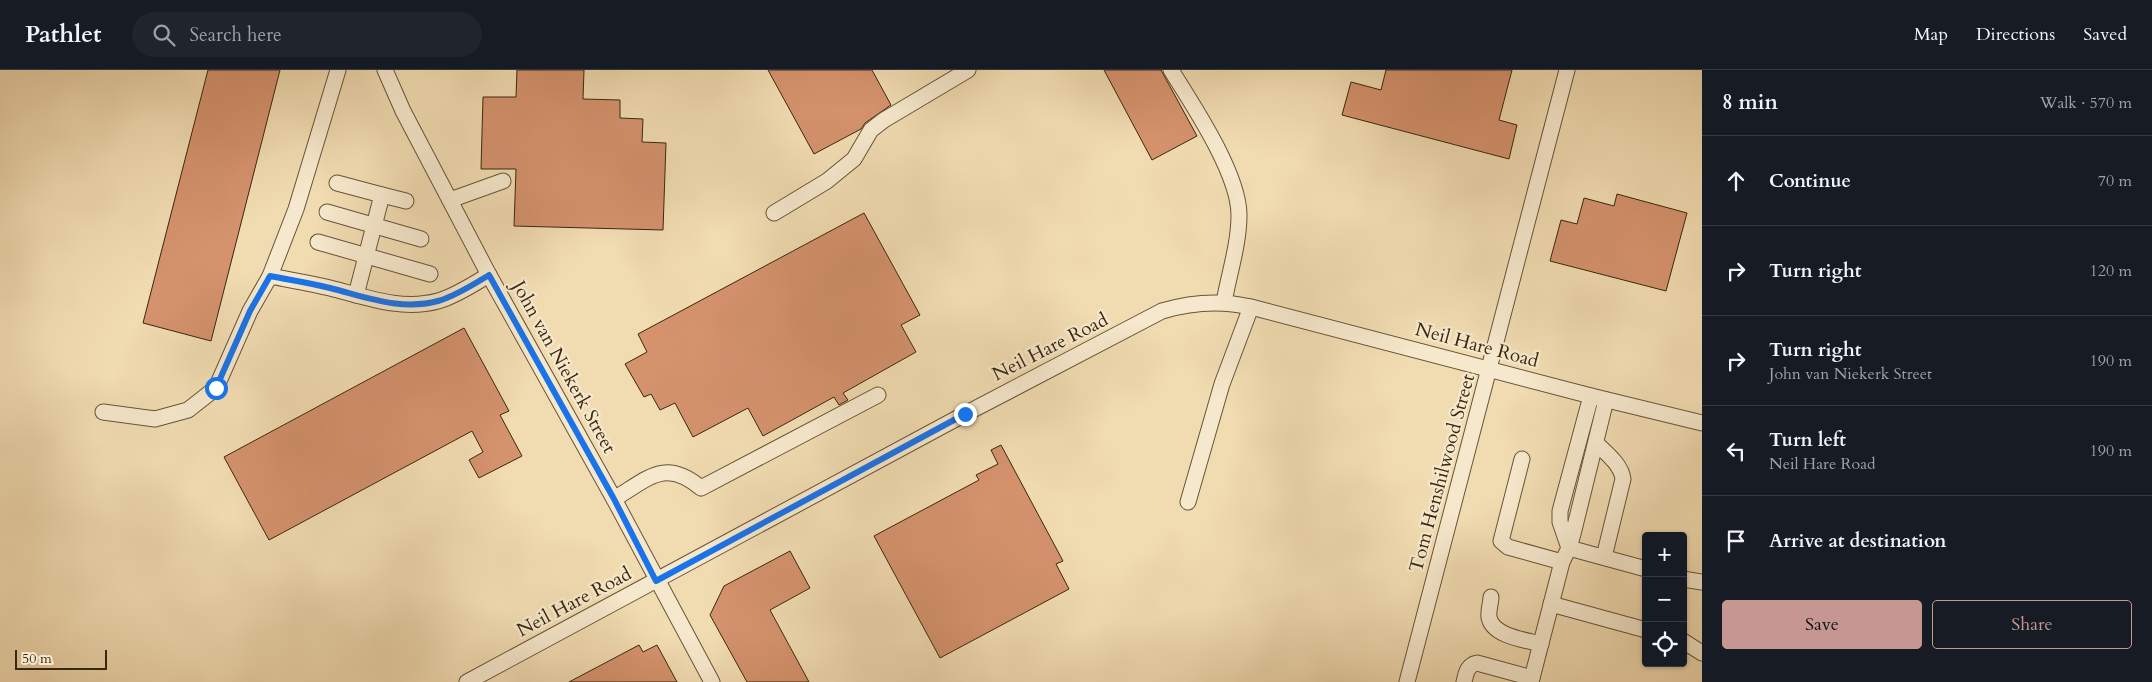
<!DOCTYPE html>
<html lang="en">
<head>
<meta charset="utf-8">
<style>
	body { margin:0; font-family:Cardo,serif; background:#20242c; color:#f1f3f6 }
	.controls { position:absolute; right:15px; bottom:15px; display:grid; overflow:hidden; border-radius:5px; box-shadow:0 1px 4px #0004 }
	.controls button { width:45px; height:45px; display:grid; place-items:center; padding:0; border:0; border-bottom:1px solid #363941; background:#171b24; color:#f1f3f6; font:25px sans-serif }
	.scale { position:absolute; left:15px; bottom:12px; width:92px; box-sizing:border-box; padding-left:5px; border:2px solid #39270e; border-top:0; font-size:14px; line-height:18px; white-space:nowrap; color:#39270e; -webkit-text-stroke:4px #f6e8cc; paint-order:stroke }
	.stop { position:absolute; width:15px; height:15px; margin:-11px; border:4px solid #1a73e8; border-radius:50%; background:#fff }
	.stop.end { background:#1a73e8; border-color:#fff; box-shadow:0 1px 5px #0008 }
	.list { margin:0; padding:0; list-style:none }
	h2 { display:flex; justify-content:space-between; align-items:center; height:65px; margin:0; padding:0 20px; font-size:21px }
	h2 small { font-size:16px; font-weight:400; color:#9ea1a6 }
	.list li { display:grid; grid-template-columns:32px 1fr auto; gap:15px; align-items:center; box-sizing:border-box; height:90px; padding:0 20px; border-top:1px solid #363941 }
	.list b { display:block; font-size:19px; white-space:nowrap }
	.list p { margin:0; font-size:16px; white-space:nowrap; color:#9ea1a6 }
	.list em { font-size:16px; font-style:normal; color:#9ea1a6 }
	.actions { display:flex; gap:10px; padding:15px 20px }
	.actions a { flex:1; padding:11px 0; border:1px solid #c59692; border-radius:5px; text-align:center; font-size:18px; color:#c59692 }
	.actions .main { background:#c59692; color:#111 }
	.icon { flex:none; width:28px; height:28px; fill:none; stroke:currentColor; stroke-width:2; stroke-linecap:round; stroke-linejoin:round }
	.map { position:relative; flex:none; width:1702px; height:612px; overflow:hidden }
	header { display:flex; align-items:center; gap:30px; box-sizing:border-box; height:70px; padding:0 25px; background:#171b24; border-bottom:1px solid #363941 }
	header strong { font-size:24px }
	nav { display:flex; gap:28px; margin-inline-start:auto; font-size:18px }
	.search { width:350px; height:45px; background:#20242c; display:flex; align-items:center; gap:12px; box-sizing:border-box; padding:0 18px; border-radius:28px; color:#9ea1a6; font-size:19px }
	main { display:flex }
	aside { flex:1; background:#171b24 }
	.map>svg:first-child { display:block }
	.building { fill:#d4926d; stroke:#39270e }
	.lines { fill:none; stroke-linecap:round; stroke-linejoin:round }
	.minor-casing { stroke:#675437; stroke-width:17 }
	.minor { stroke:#f6e8cc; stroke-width:15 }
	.route { stroke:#1a73e8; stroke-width:6 }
	.labels { text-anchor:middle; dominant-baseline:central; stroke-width:4.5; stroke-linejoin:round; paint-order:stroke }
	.street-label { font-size:19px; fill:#39270e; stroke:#f6e8cc }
</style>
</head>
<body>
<header>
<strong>Pathlet</strong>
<div class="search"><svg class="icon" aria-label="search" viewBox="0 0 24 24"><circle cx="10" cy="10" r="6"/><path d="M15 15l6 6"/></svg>Search here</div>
<nav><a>Map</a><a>Directions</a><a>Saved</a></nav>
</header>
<main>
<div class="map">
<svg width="1702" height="612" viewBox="0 0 1702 612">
	<rect width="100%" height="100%" fill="#f1dbb1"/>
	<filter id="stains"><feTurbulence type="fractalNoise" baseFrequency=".004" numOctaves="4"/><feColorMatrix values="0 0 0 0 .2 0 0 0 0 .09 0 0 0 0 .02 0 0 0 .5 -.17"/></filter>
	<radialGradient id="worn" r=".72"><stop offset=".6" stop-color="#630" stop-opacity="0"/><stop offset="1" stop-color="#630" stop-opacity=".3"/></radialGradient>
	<!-- building -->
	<g class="building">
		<path d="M208 0H280L211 271 143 253Z"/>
		<path d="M517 0H584L583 29 620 30V48L643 49 642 72 666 73 663 160 514 156 516 99H481L483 27H516Z"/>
		<path d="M768 0H872L891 35 865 53 861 59 814 84Z"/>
		<path d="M1104 0H1161L1197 66 1152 90Z"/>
		<path d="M1386 0H1512L1499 50 1517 55 1509 89 1342 45 1351 12 1381 20Z"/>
		<path d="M1617 124 1687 143 1666 221 1550 191 1561 150 1577 154 1584 128 1614 136Z"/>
		<path d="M864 143 920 245 901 255 916 282 843 323 848 330 839 335 834 327 763 366 748 338 693 367 675 333 660 340 651 324 644 327 625 294 647 282 638 264Z"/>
		<path d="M464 258 509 341 500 345 522 386 479 408 469 390 483 382 472 361 269 470 224 387Z"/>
		<path d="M1001 375 1063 491 1056 494 1069 519 940 588 874 466 979 410 976 405 998 394 991 380Z"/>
		<path d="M790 481 810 518 770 540 809 612H747L710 545 724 516Z"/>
		<path d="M639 575 643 582 657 575 677 612H569Z"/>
	</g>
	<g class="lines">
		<defs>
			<g id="minor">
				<path d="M385 0 403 41 489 205 614 429 712 612"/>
				<path d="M1171 0C1193 35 1239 104 1239 145 1239 174 1229 204 1224 232"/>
				<path d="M337 113 382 125 356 225"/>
				<path d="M382 125 406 131"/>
				<path d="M450 130 503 111"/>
				<path d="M327 142 421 169"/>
				<path d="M774 143 827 111 854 89 871 60 884 50 968 0"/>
				<path d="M318 172 430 204"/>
				<path d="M270 206 296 139 338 0"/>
				<path d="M103 342 155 349 188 340 216 318 250 241 270 206C290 210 310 213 330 218 366 227 401 241 438 231 456 226 473 214 489 205"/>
				<path d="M1596 373C1606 383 1621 394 1623 409L1604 487"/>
				<path d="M1522 389 1501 471 1508 477 1562 492"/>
				<path d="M614 429C649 408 665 388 701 418L878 325"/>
				<path d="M1188 432 1222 314 1251 237"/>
				<path d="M1569 478 1560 452V441L1591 326"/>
				<path d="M1569 478 1646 499"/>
				<path d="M1683 509 1702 512"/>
				<path d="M1491 527C1491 532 1488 541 1489 547 1492 566 1525 570 1541 574"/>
				<path d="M1551 534 1646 560"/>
				<path d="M1683 571 1702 583"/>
				<path d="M467 612 965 344 1162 241C1192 232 1220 230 1251 237L1591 326 1702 353"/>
				<path d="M1407 612 1567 0"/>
				<path d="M1464 612C1466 604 1467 595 1477 593L1532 608"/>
				<path d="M1531 612 1562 492 1569 478 1573 464 1606 330"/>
			</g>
		</defs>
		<!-- minor casing -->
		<use href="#minor" class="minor-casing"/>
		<!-- minor -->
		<use href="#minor" class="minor"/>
	</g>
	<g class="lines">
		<!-- route -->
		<path class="route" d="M216 318 250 241 270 206C290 210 310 213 330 218 366 227 401 241 438 231 456 226 474 214 489 205L614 429 656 511 965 344"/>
	</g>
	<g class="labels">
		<!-- street labels -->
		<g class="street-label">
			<text transform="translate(1477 275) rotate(15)">Neil Hare Road</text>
			<text transform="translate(1050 277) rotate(-27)">Neil Hare Road</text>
			<text transform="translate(564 297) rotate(61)">John van Niekerk Street</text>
			<text transform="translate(1442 403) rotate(-75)">Tom Henshilwood Street</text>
			<text transform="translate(574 532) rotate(-28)">Neil Hare Road</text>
		</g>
	</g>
	<rect width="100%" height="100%" filter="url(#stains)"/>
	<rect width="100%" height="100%" fill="url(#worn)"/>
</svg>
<div class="controls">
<button>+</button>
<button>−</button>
<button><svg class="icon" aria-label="locate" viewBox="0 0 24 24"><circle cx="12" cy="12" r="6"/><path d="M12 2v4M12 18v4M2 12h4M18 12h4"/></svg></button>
</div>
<div class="scale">50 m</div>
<div class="stop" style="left:216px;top:318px"></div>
<div class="stop end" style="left:965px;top:344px"></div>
</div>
<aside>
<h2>8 min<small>Walk · 570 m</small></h2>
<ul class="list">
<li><svg class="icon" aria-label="ahead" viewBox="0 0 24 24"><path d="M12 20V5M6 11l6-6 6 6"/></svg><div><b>Continue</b></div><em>70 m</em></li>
<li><svg class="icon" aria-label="right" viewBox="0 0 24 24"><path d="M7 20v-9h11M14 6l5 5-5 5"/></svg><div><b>Turn right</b></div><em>120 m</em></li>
<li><svg class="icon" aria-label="right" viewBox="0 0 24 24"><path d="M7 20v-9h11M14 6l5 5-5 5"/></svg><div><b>Turn right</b><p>John van Niekerk Street</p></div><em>190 m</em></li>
<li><svg class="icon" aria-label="left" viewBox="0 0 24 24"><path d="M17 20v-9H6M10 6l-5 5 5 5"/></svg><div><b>Turn left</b><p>Neil Hare Road</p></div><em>190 m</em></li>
<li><svg class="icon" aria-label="arrive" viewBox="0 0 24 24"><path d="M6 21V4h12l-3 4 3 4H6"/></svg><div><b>Arrive at destination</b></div></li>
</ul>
<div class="actions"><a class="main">Save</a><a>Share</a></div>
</aside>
</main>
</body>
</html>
